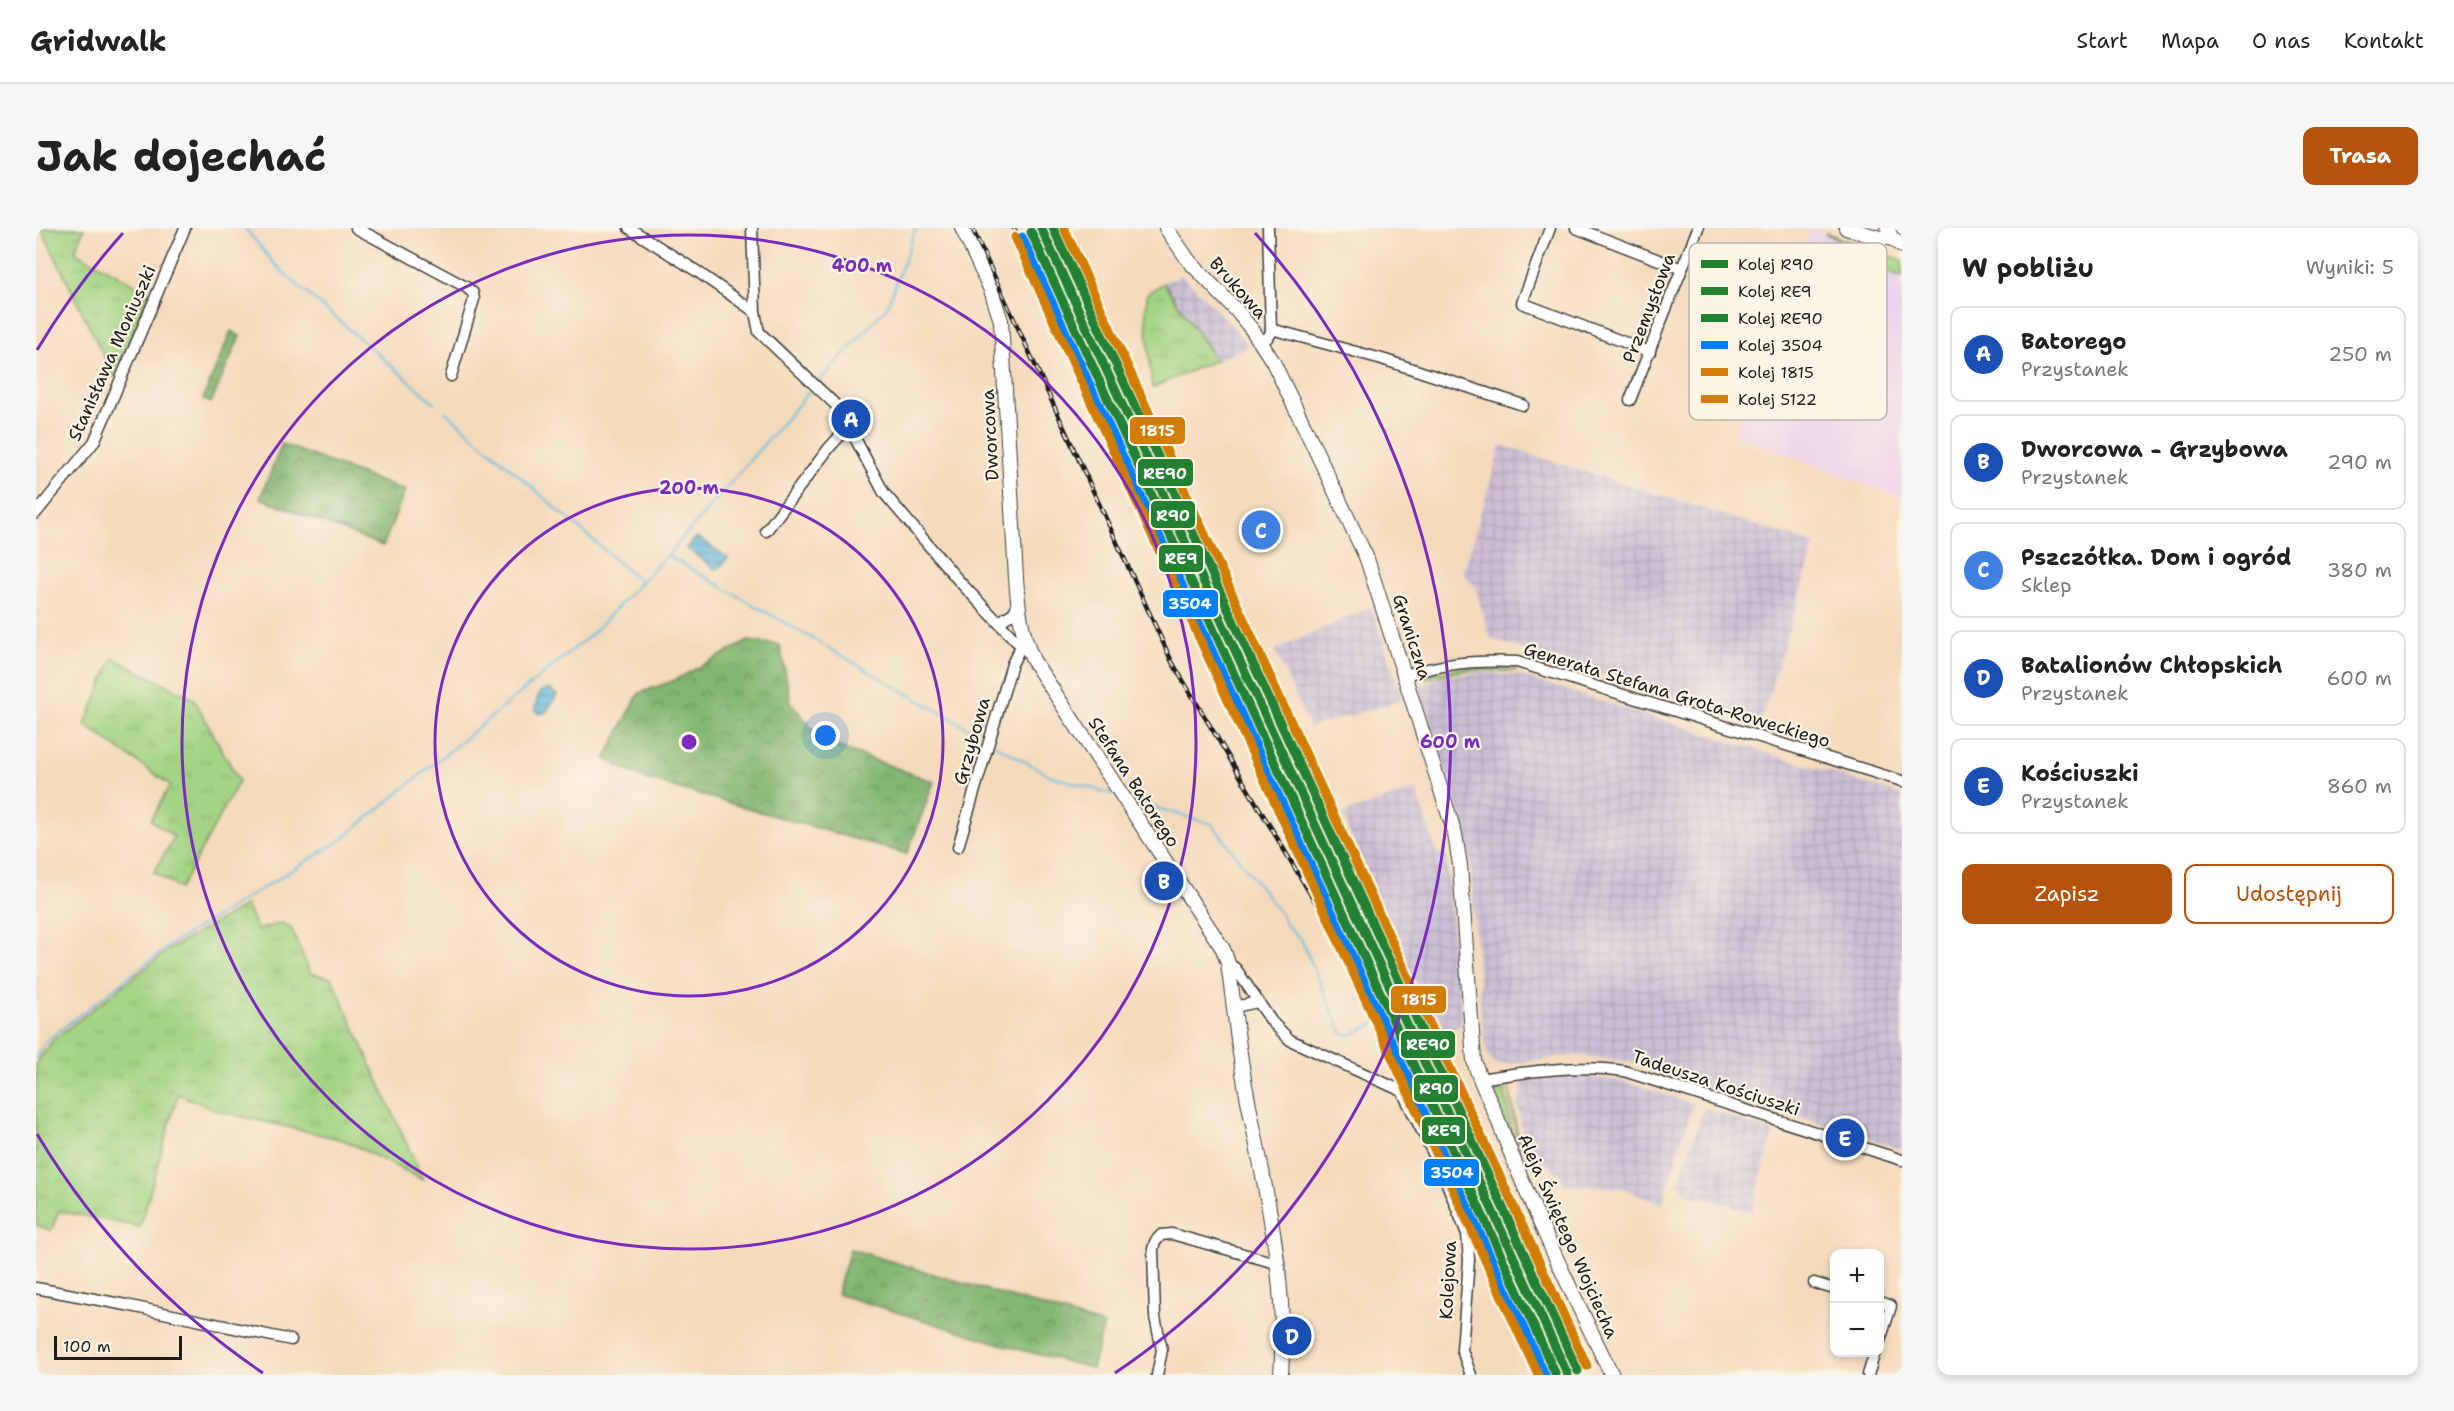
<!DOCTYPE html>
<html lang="pl">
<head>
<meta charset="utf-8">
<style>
	body { margin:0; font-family:"Shantell Sans",sans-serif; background:#f6f6f6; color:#222 }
	.controls { position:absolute; right:18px; bottom:18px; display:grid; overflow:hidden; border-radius:12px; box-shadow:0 3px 9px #0003 }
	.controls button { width:54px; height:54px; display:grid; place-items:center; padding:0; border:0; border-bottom:2px solid #e0e0e0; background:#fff; color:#222; font:30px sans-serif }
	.scale { position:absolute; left:18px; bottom:15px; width:128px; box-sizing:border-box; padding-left:6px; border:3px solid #1c1c1c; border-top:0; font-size:16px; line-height:21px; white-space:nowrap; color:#1c1c1c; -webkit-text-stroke:4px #fcf5e5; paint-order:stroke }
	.you { position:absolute; left:790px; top:508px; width:21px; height:21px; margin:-15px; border:4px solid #fff; border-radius:50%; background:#1a73e8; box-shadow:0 0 0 9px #1a73e833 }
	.badge { display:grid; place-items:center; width:39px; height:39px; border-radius:50%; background:#b45309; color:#fff; font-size:20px; font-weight:700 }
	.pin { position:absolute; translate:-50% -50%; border:3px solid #fff; box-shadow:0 2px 6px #0006 }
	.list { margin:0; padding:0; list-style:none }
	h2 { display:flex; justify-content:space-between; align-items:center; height:78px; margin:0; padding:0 24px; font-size:26px }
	h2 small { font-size:20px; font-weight:400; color:#767676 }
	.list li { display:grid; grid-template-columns:39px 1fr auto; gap:18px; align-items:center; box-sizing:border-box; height:96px; margin:0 12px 12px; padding:0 12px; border:2px solid #e0e0e0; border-radius:12px }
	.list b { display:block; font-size:22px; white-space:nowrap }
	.list p { margin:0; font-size:20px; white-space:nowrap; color:#767676 }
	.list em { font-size:20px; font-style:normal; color:#767676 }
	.actions { display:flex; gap:12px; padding:18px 24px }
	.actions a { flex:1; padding:14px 0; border:2px solid #b45309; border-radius:12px; text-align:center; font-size:21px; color:#b45309 }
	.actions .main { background:#b45309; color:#fff }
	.map { position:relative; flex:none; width:1866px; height:1147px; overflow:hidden; border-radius:12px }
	header { display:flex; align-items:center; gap:36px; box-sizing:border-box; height:84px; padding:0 30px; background:#fff; border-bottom:2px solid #e0e0e0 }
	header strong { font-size:28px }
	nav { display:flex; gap:33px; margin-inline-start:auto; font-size:21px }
	.intro { display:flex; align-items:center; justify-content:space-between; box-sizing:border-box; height:144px; padding:0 36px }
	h1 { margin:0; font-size:42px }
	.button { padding:15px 27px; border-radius:12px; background:#b45309; color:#fff; font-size:21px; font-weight:700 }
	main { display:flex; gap:36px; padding:0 36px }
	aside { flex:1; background:#fff; border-radius:12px; box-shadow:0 3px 9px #0003 }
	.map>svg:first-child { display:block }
	.built { fill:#ecd1ea }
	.industrial { fill:url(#industrial-grid) }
	.grass { fill:url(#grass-tufts); stroke:#607850; stroke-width:1.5 }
	.forest { fill:url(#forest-crowns); stroke:#4f6946; stroke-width:1.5 }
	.water { fill:url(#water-rules); stroke:#3c6a7c; stroke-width:1.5 }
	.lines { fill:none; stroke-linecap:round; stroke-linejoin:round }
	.stream { stroke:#5db7db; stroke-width:2 }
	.street-casing { stroke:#3c3834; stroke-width:13 }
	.secondary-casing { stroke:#3c3834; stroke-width:16 }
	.street { stroke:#fff; stroke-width:10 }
	.secondary { stroke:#fff; stroke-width:14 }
	.rail-casing { stroke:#1c1c1c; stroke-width:4.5 }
	.rail { stroke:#fcf5e5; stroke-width:2; stroke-dasharray:7; stroke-linecap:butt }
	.rail-1-casing { stroke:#fcf5e5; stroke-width:14 }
	.rail-2-casing { stroke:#fcf5e5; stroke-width:14 }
	.rail-3-casing { stroke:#fcf5e5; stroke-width:14 }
	.rail-4-casing { stroke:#fcf5e5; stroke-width:14 }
	.rail-5-casing { stroke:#fcf5e5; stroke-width:14 }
	.rail-6-casing { stroke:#fcf5e5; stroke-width:14 }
	.rail-1 { stroke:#238132; stroke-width:9 }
	.rail-2 { stroke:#238132; stroke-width:9 }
	.rail-3 { stroke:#238132; stroke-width:9 }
	.rail-4 { stroke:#0080ff; stroke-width:9 }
	.rail-5 { stroke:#d27d06; stroke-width:9 }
	.rail-6 { stroke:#d27d06; stroke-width:9 }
	.ring { fill:none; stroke:#7b2cbf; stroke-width:3 }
	.labels { text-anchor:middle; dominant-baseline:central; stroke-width:4.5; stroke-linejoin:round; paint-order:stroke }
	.street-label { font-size:18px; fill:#1c1c1c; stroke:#fcf5e5 }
	.key { fill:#fcf5e5; stroke:#b9b4a9; stroke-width:1.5 }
	.key-label { font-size:16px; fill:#1c1c1c }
	.centre { fill:#7b2cbf; stroke:#fcf5e5; stroke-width:3 }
	.ring-label { font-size:18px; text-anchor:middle; font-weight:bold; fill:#7b2cbf; stroke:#fcf5e5; stroke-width:4.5; stroke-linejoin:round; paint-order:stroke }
	.line-badge { stroke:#fcf5e5; stroke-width:2 }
	.badge-label { font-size:16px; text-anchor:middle; font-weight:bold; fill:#fff }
</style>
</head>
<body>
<header>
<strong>Gridwalk</strong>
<nav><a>Start</a><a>Mapa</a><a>O nas</a><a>Kontakt</a></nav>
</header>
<div class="intro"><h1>Jak dojechać</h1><a class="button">Trasa</a></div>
<main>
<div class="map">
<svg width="1866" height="1147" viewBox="0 0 1866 1147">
	<defs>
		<pattern id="industrial-grid" width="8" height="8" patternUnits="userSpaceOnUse" patternTransform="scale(1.5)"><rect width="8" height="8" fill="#cbbfd5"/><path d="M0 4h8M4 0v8" fill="none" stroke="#aea4b6"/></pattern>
		<pattern id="grass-tufts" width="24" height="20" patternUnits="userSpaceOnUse" patternTransform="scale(1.5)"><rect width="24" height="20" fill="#a3d483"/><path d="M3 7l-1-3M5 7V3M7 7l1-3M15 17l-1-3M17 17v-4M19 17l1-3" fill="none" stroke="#8cb571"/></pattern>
		<pattern id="forest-crowns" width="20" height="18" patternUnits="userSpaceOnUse" patternTransform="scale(1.5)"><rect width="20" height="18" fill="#82b671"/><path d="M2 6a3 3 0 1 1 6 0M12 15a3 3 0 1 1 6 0" fill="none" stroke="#6a935c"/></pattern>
		<pattern id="water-rules" width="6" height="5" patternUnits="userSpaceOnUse" patternTransform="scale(1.5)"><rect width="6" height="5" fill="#5db7db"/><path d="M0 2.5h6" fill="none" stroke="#4c94b1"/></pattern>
	</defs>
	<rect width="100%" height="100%" fill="#fcf5e5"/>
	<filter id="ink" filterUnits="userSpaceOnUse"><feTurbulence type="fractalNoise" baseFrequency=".0167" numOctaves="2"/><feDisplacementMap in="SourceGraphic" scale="12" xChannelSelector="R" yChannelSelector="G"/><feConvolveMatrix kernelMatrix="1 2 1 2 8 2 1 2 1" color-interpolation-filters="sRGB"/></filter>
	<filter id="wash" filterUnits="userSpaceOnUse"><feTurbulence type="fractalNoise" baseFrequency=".008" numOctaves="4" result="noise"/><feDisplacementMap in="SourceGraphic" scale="24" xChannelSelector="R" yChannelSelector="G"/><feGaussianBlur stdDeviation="1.35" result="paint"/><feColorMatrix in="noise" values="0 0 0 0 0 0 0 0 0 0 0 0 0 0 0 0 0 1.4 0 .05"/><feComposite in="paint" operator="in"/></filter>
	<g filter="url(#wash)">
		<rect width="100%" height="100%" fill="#f4dabc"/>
		<!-- built -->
		<path class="built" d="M1775 1 1866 32V270L1698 206Z"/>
		<!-- industrial -->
		<g class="industrial">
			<path d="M1146 47 1197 99 1213 118 1180 132 1128 55Z"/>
			<path d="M1465 217 1779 316 1724 496 1455 411 1439 358 1427 345Z"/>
			<path d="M1335 379 1367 472 1273 499 1239 422Z"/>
			<path d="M1442 444 1481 447 1866 567V921L1596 834 1540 827 1466 837 1459 836 1451 826 1445 785 1434 629 1427 598 1385 464V458L1399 451Z"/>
			<path d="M1380 561 1401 626 1410 625 1426 797 1397 804 1380 783 1373 766 1368 740 1306 586Z"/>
			<path d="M1538 847 1591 854 1657 876 1626 976 1586 960 1530 957 1520 943 1489 918 1482 878 1487 853Z"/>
			<path d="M1668 880 1737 904 1716 983 1653 966 1642 955Z"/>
		</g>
		<!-- grass -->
		<g class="grass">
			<path d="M5 0H48L39 24 113 64 78 149Z"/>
			<path d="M1790 5 1866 32V49L1845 43 1850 30 1838 26 1836 31 1801 18 1802 11 1790 6Z"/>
			<path d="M1128 55 1180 132 1116 160 1110 87 1111 66Z"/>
			<path d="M77 430 158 471 203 553 144 661 118 644 138 609 115 592 134 557 49 497Z"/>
			<path d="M1434 438 1474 439 1481 443 1430 442 1388 451 1391 446Z"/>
			<path d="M210 677 221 702 245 695 255 700 274 745 296 750 387 952 308 912 182 883 142 866 104 999 23 983 15 1003 0 997V836L17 812 134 721Z"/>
			<path d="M1467 854 1480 923 1459 864 1460 858Z"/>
			<path d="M1472 855 1485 926 1528 1023 1483 924Z"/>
		</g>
		<!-- forest -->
		<g class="forest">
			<path d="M195 103 204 108 175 175 167 171Z"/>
			<path d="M246 216 369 263 347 318 224 270Z"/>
			<path d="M712 413 744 417 755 475 787 513 898 554 871 626 606 550 569 531 603 465 639 452Z"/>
			<path d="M814 1021 1068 1097 1056 1140 985 1122 801 1066Z"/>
		</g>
		<!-- water -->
		<g class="water">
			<path d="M661 309 692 330 683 340 679 341 650 320Z"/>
			<path d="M513 461 521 467 510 484 503 486 499 482 501 471 505 463Z"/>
		</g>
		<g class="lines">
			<!-- stream -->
			<g class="stream">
				<path d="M209 0 236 33 252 49 399 175"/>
				<path d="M783 153 851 79 880 0"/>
				<path d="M410 184 606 355"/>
				<path d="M632 327 773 164"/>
				<path d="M958 516 1015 548 1076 566"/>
				<path d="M1100 574 1176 596 1247 689 1250 697 1265 711 1306 805 1314 807 1342 794"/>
				<path d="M0 830 10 813 136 716 305 612 555 407 631 327 947 509"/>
			</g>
		</g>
	</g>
	<g filter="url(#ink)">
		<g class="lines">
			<defs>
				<g id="street">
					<path d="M320 0 430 59 437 65 438 71 415 148"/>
					<path d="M593 0 659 42 719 84"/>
					<path d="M716 0 719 84 723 104 803 180 848 265 923 353 980 413 991 420"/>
					<path d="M1514 0 1486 75 1614 124"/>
					<path d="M1540 0 1646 41"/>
					<path d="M1235 101 1346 131 1487 177"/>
					<path d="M1226 115 1234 107 1235 101 1232 0"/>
					<path d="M1594 172 1662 0"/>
					<path d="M0 285 58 214 149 0"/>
					<path d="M730 303 793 220 812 199"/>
					<path d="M963 394 977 385 982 377"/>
					<path d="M1369 447C1411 435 1437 432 1481 434L1866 553"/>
					<path d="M922 619 976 436 985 418"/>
					<path d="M1192 735 1200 741 1236 794 1254 812 1366 863 1406 943 1431 1006 1433 1032 1426 1122 1435 1147"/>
					<path d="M1198 779 1222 774"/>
					<path d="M1443 851C1490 844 1540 836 1588 843L1866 932"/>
					<path d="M1778 1055 1798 1061"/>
					<path d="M0 1060 90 1077 255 1112"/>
					<path d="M1844 1074 1855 1078 1844 1113"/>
					<path d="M1121 1147 1126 1122 1119 1089 1117 1021 1119 1014 1125 1007 1136 1006 1243 1036"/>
					<path d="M1832 1147 1839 1124"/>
				</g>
				<g id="secondary">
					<path d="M926 0 955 62 965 93 980 350C982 378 985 406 997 432L1187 721 1192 735C1198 777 1202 820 1210 862 1228 956 1252 1050 1245 1147"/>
					<path d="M1130 0 1153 33 1201 83 1217 103 1236 132 1271 204 1331 331 1419 606 1424 637 1438 833C1444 854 1454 872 1462 892 1495 980 1535 1063 1576 1147"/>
					<path d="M1810 0 1844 10H1855"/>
					<path d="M1852 0 1855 10 1866 18"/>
				</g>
			</defs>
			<!-- street casing -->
			<use href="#street" class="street-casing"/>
			<!-- secondary casing -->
			<use href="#secondary" class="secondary-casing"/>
			<!-- street -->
			<use href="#street" class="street"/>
			<!-- secondary -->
			<use href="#secondary" class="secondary"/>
			<defs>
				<g id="rail">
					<path d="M936 0 1136 434 1281 677"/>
					<path d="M978 0 1306 715 1348 789"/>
				</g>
			</defs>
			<!-- rail casing -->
			<use href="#rail" class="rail-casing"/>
			<!-- rail -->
			<use href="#rail" class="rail"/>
			<defs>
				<path id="rail-1" d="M1005 0 1532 1147"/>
				<path id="rail-2" d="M995 4 1520 1147"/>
				<path id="rail-3" d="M1017 0 1542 1143"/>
				<path id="rail-4" d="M986 9 1509 1147"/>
				<path id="rail-5" d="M1028 0 1551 1138"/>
				<path id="rail-6" d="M979 9 1502 1147"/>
			</defs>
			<!-- rail-1 casing -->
			<use href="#rail-1" class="rail-1-casing"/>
			<!-- rail-2 casing -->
			<use href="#rail-2" class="rail-2-casing"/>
			<!-- rail-3 casing -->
			<use href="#rail-3" class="rail-3-casing"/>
			<!-- rail-4 casing -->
			<use href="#rail-4" class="rail-4-casing"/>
			<!-- rail-5 casing -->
			<use href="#rail-5" class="rail-5-casing"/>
			<!-- rail-6 casing -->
			<use href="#rail-6" class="rail-6-casing"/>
			<!-- rail-1 -->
			<use href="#rail-1" class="rail-1"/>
			<!-- rail-2 -->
			<use href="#rail-2" class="rail-2"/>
			<!-- rail-3 -->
			<use href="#rail-3" class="rail-3"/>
			<!-- rail-4 -->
			<use href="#rail-4" class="rail-4"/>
			<!-- rail-5 -->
			<use href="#rail-5" class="rail-5"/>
			<!-- rail-6 -->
			<use href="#rail-6" class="rail-6"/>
		</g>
	</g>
	<!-- distance rings -->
	<g class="ring">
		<circle cx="653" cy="514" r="254"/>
		<circle cx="653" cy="514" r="507"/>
		<path d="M227 1145A761 761 0 0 1 1 906M1 122A761 761 0 0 1 87 5M1219 5A761 761 0 0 1 1079 1145"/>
	</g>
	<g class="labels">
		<!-- street labels -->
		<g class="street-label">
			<text transform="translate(1202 60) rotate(48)">Brukowa</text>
			<text transform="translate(1613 80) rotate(-69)">Przemysłowa</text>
			<text transform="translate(76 125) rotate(-66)">Stanisława Moniuszki</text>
			<text transform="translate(954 207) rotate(-93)">Dworcowa</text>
			<text transform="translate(1376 409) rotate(72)">Graniczna</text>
			<text transform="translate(1641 467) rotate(17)">Generała Stefana Grota-Roweckiego</text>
			<text transform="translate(936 513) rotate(-74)">Grzybowa</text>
			<text transform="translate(1098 554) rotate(57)">Stefana Batorego</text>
			<text transform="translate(1680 855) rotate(18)">Tadeusza Kościuszki</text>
			<text transform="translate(1532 1008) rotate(66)">Aleja Świętego Wojciecha</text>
			<text transform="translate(1412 1052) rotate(-87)">Kolejowa</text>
		</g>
	</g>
	<!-- legend -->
	<rect x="1653" y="15" width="198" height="177" rx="9" class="key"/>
	<rect x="1665" y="32" width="27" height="8" fill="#238132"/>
	<rect x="1665" y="59" width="27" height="8" fill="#238132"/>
	<rect x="1665" y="86" width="27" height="8" fill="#238132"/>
	<rect x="1665" y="113" width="27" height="8" fill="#0080ff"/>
	<rect x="1665" y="140" width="27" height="8" fill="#d27d06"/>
	<rect x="1665" y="167" width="27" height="8" fill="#d27d06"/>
	<g class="key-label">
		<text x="1702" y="42">Kolej R90</text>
		<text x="1702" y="69">Kolej RE9</text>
		<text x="1702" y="96">Kolej RE90</text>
		<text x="1702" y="123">Kolej 3504</text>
		<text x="1702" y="150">Kolej 1815</text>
		<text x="1702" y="177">Kolej 5122</text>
	</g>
	<circle cx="653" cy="514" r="9" class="centre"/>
	<g class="ring-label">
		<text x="826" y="44">400 m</text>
		<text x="653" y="266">200 m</text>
		<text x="1414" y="520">600 m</text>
	</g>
	<g class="line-badge">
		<rect x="1093" y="188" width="57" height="29" rx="6" fill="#d27d06"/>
		<rect x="1101" y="230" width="57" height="29" rx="6" fill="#238132"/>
		<rect x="1114" y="272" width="46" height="29" rx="6" fill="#238132"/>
		<rect x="1122" y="316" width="46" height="29" rx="6" fill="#238132"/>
		<rect x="1126" y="361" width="57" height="29" rx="6" fill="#0080ff"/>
		<rect x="1354" y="757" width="57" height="29" rx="6" fill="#d27d06"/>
		<rect x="1364" y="802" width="56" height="29" rx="6" fill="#238132"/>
		<rect x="1377" y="846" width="46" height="29" rx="6" fill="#238132"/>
		<rect x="1385" y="888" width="45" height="29" rx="6" fill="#238132"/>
		<rect x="1387" y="930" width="57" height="29" rx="6" fill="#0080ff"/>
	</g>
	<g class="badge-label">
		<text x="1121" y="208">1815</text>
		<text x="1129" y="251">RE90</text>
		<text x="1137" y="293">R90</text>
		<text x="1145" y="336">RE9</text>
		<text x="1154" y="381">3504</text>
		<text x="1383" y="777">1815</text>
		<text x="1392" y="822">RE90</text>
		<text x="1400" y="866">R90</text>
		<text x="1408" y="908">RE9</text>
		<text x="1416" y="950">3504</text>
	</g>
</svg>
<div class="controls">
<button>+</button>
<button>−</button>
</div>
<div class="scale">100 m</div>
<div class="you"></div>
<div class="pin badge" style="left:815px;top:191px;background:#1a4fb4">A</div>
<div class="pin badge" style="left:1128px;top:653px;background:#1a4fb4">B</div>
<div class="pin badge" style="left:1225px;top:302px;background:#3f7fe0">C</div>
<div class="pin badge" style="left:1256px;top:1108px;background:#1a4fb4">D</div>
<div class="pin badge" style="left:1809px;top:910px;background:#1a4fb4">E</div>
</div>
<aside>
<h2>W pobliżu<small>Wyniki: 5</small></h2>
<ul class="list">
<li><span class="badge" style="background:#1a4fb4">A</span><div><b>Batorego</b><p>Przystanek</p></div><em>250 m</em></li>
<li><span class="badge" style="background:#1a4fb4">B</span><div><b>Dworcowa - Grzybowa</b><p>Przystanek</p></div><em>290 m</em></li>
<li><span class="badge" style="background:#3f7fe0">C</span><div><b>Pszczółka. Dom i ogród</b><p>Sklep</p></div><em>380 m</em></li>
<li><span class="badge" style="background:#1a4fb4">D</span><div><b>Batalionów Chłopskich</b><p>Przystanek</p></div><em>600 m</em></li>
<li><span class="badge" style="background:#1a4fb4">E</span><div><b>Kościuszki</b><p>Przystanek</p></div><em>860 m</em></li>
</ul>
<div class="actions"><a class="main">Zapisz</a><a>Udostępnij</a></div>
</aside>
</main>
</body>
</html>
